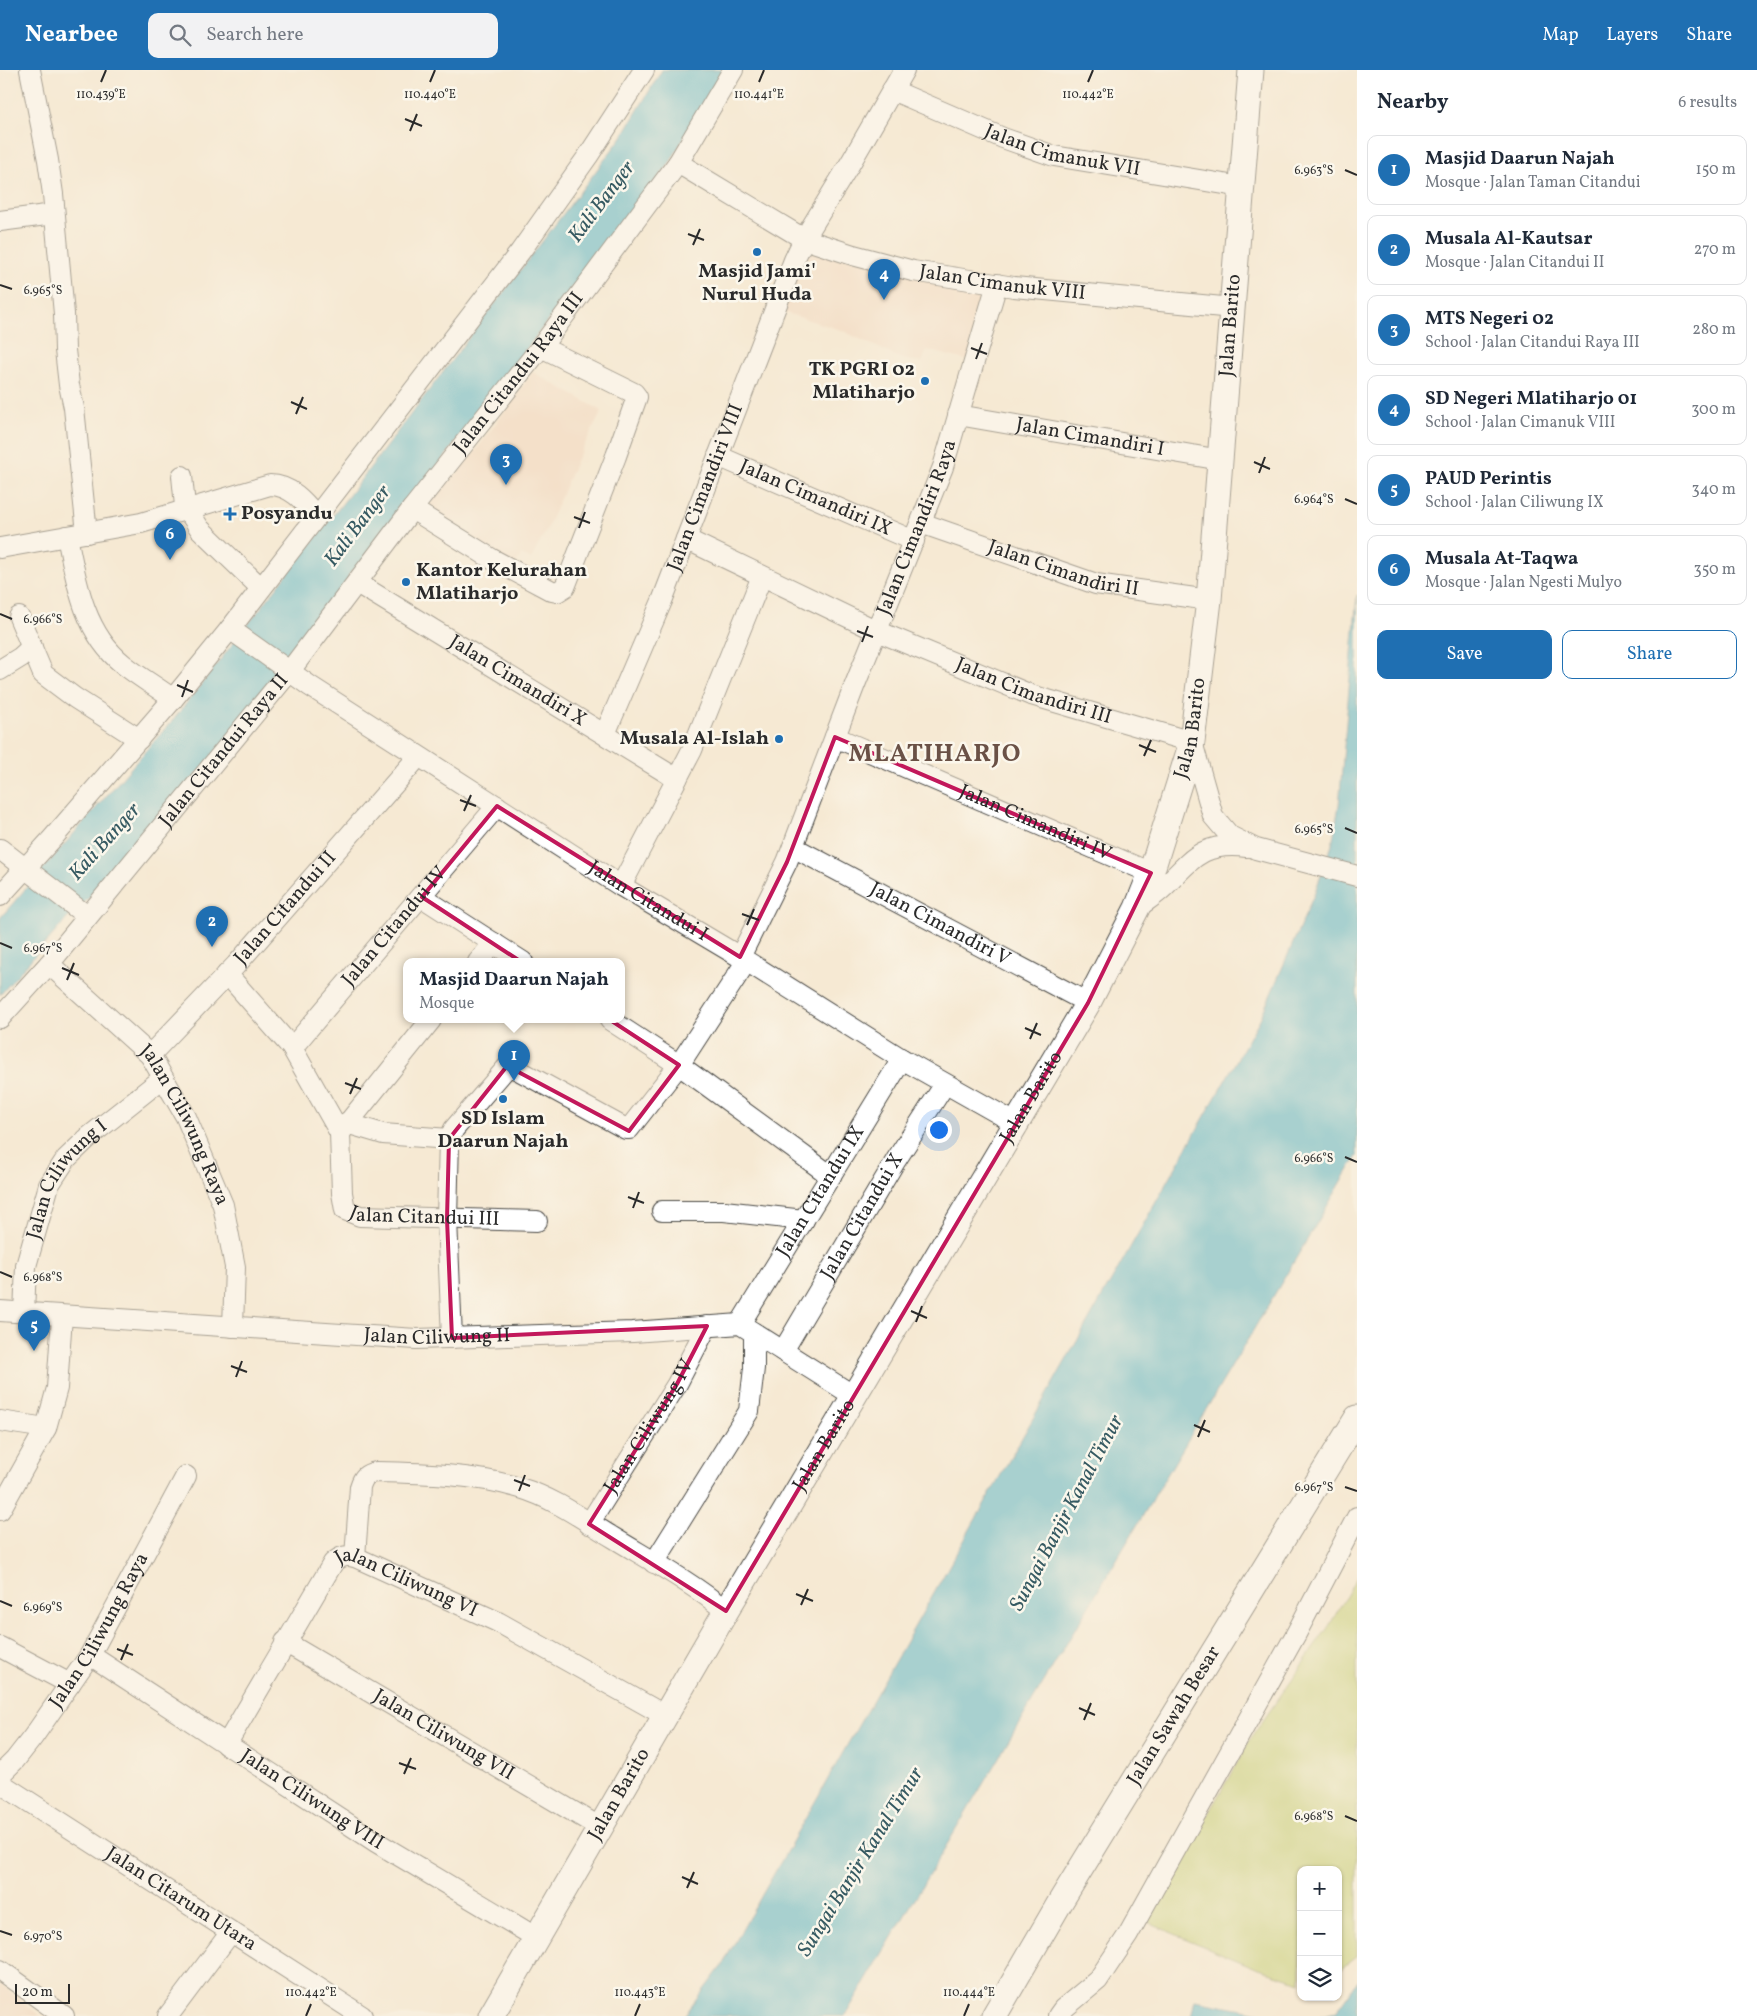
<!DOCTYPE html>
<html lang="en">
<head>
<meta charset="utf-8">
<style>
	body { margin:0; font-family:Vollkorn,serif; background:#f2f2f3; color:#1f2937 }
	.controls { position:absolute; right:15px; bottom:15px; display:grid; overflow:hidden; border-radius:10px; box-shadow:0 1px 4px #0004 }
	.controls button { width:45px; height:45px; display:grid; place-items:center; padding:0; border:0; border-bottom:1px solid #e0e1e3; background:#fff; color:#1f2937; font:25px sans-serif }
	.scale { position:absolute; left:15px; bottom:12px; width:55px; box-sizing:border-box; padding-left:5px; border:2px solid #2b2b2b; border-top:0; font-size:14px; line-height:18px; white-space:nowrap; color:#2b2b2b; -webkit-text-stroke:4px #fbf7ec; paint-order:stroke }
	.you { position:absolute; left:938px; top:1059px; width:18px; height:18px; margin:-12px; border:4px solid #fff; border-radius:50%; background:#1a73e8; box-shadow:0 0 0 8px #1a73e833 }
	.badge { display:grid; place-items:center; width:32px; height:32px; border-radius:50%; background:#1f6fb2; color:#fff; font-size:16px; font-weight:700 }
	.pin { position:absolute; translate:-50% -41px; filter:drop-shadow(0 1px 2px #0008) }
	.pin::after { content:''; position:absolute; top:26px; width:18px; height:15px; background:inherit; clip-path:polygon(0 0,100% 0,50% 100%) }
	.popup { position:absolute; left:403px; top:888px; width:222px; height:65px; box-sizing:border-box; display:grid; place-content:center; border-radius:10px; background:#fff; filter:drop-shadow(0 1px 4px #0005); font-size:16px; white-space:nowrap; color:#747a83 }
	.popup b { font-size:19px; color:#1f2937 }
	.popup::after { content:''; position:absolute; left:50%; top:100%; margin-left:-10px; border:10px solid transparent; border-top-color:#fff }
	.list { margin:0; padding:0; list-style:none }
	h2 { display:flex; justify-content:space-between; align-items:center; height:65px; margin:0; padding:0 20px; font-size:21px }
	h2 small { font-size:16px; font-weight:400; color:#747a83 }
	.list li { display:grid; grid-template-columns:32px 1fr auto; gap:15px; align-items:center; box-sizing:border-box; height:70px; margin:0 10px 10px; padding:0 10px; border:1px solid #e0e1e3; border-radius:10px }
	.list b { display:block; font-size:19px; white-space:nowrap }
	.list p { margin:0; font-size:16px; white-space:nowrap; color:#747a83 }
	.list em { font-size:16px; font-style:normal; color:#747a83 }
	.actions { display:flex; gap:10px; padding:15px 20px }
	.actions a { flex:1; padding:11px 0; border:1px solid #1f6fb2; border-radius:10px; text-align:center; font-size:18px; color:#1f6fb2 }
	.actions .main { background:#1f6fb2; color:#fff }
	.icon { flex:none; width:28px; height:28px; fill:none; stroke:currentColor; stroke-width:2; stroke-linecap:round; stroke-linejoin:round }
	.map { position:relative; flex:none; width:1357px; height:1946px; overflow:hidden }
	header { display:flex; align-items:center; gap:30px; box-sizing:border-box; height:70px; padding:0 25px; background:#1f6fb2; color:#fff }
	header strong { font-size:24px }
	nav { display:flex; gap:28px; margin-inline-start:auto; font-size:18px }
	.search { width:350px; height:45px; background:#f2f2f3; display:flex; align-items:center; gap:12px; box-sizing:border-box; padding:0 18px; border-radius:10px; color:#747a83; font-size:19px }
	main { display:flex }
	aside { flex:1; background:#fff }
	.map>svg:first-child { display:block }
	.built { fill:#f1d5bd }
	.green { fill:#c0cd6e; stroke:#767c4c }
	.water { fill:#4bb2c9; stroke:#3b6e7a }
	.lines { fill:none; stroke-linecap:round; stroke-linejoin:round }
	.minor-casing { stroke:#494844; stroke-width:22 }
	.tertiary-casing { stroke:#494844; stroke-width:27 }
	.minor { stroke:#fff; stroke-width:20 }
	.tertiary { stroke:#fff; stroke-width:25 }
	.marked { fill:none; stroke:#c2185b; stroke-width:4; stroke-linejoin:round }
	.ticks { fill:none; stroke:#2b2b2b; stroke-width:2 }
	.poi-dot { fill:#1f6fb2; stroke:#fbf7ec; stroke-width:2 }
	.labels { text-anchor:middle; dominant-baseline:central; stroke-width:5; stroke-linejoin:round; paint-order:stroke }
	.street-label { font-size:20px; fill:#2b2b2b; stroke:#fbf7ec }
	.poi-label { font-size:20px; font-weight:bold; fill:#2b2b2b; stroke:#fbf7ec }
	.water-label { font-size:21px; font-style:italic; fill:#365a62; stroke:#fbf7ec }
	.district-label { font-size:25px; font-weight:bold; letter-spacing:1px; fill:#6a5146; stroke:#fbf7ec }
	.ticks-label { font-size:12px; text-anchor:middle; fill:#2b2b2b; stroke:#fbf7ec; stroke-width:5; stroke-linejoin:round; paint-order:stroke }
</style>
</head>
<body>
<header>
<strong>Nearbee</strong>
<div class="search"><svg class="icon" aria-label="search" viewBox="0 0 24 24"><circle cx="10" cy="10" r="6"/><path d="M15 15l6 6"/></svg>Search here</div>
<nav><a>Map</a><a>Layers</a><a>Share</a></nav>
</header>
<main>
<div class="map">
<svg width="1357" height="1946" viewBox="0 0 1357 1946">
	<rect width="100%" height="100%" fill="#fbf7ec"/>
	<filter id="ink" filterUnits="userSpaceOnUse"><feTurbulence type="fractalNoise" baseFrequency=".02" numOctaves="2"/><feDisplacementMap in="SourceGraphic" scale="10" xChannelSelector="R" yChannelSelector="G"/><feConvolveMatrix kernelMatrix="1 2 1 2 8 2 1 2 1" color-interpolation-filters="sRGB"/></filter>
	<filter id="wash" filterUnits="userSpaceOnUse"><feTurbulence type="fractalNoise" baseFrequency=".0096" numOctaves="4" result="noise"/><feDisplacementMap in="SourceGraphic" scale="20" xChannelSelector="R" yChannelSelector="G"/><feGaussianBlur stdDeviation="1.12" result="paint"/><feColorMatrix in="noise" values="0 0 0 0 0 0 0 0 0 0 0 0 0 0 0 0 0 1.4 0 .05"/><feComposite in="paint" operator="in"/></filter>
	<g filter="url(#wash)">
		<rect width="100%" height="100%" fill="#f6e9d3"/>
		<!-- built -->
		<g class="built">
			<path d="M804 176 987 219 969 291 927 280 922 292 902 289 841 260 780 241Z"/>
			<path d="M533 302 602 341 576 391 548 457 531 489 521 485 514 496 425 439 473 385Z"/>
			<path d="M0 1914 40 1946H0Z"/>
		</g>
		<!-- green -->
		<path class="green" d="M1357 1507V1887L1338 1901V1800H1301V1912L1256 1898 1146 1852 1253 1665 1329 1556Z"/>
		<!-- water -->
		<g class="water">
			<path d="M662 0H723L668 96 613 164 359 501 354 498 348 506 350 510 215 684 127 782 97 820 66 850 0 925V848L177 645 353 420 621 68Z"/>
			<path d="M1357 525V1086L845 1946H684L721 1897 1260 949 1313 827 1332 775 1339 735Z"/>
			<path d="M1357 1911V1946H1319L1336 1942Z"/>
			<path d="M1195 1930 1280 1946H1191Z"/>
		</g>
	</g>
	<g filter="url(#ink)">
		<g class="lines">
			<defs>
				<g id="minor">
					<path d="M30 0 48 90 53 124 64 244 65 280 69 315 74 338 87 463"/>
					<path id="s1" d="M892 20 1003 68 1054 86 1242 117"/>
					<path id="s2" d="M678 93 804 169 853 185 913 201 1014 217 1233 238"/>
					<path d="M0 151 54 144"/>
					<path id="s3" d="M958 345 1221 390"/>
					<path id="s4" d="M718 386 914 471"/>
					<path d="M182 406 185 436 200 459 261 518"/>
					<path d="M412 439 492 489 552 521 557 522 565 517 616 386 637 327 634 323 541 277"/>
					<path id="s5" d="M921 453 1096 514 1209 530"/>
					<path d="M67 466C76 511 84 563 123 594 139 607 157 617 173 629"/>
					<path id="s6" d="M686 469 877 561 1031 625 1192 672 1213 746 1230 766 1256 779 1357 806"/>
					<path d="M0 478 141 453 270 415C290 415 304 431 316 446"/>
					<path id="s7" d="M357 513 677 709"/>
					<path d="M19 547 43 604 75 628 139 669"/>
					<path id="s8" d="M230 559 310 616 621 816 740 887 902 989 1017 1054"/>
					<path d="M0 600 21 587 32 577"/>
					<path id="s9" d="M605 664 662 531 794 190 804 169 851 92 904 0"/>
					<path id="s10" d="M835 667 1151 803"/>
					<path id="s11" d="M793 777 1088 933"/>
					<path d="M0 779 87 846"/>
					<path d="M621 816 692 680 762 506"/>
					<path d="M0 826 51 770 173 629 230 559 520 182 588 86 644 0"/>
					<path d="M422 827 523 892"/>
					<path d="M1137 838C1146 831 1156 825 1164 817 1192 789 1203 771 1247 777"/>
					<path id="s12" d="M740 887 787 792 854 617 943 397 997 214"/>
					<path d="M478 892 494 873"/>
					<path id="s13" d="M49 894 150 985 186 1047 223 1135 235 1197 233 1257"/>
					<path id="s14" d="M227 904 292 978 340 1063 342 1123 345 1140 360 1146 537 1151"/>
					<path id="s15" d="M0 948 49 894 289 602 412 439 541 277 678 93 733 0"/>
					<path d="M610 950 679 995 831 1106"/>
					<path id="s16" d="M292 978 497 736"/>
					<path id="s17" d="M150 985 236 895 418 687"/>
					<path d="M346 1053 383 1064 449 1069"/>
					<path d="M340 1063 431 950"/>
					<path d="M662 1141H724L804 1150"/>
					<path id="s18" d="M0 1241 416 1269 633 1262 740 1254 854 1326"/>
					<path id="s19" d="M24 1243 26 1196 49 1115 66 1089 91 1065 163 1008"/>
					<path id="s20" d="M740 1254 902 989"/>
					<path d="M452 1268 447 1149 449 1069 454 1059 509 995 626 1059H629L679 995 746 892"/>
					<path id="s21" d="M783 1281 896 1090 945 1014"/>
					<path d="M0 1351 46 1358"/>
					<path d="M0 1440 46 1358 57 1318 62 1246"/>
					<path id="s22" d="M589 1454 677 1314 707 1256"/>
					<path d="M355 1487 360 1417C363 1407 366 1404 376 1402 425 1403 473 1404 520 1418 554 1428 584 1450 614 1468 650 1490 694 1514 726 1541"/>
					<path d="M654 1493 749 1341 754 1298V1263"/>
					<path id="s23" d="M285 1572 601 1758"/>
					<path d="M0 1577 70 1614"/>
					<path id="s24" d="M90 1585 376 1772 537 1868"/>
					<path id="s25" d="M226 1675 333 1493C341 1486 345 1485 355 1487L498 1552 666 1646"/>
					<path id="s26" d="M0 1705 15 1690 33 1667 90 1585 186 1406"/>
					<path id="s27" d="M0 1713 362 1946"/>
					<path d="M0 1900 64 1946"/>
					<path d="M168 1946 231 1862"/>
					<path d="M1058 1946 1063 1939 1098 1910 1128 1865 1296 1564 1357 1447"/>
				</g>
				<g id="tertiary">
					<path id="s28" d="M491 1946 726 1541 1088 933 1137 838 1151 803 1192 672 1209 530 1251 0"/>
					<path id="s29" d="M994 1946 1062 1829 1357 1348"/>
				</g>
			</defs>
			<!-- minor casing -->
			<use href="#minor" class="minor-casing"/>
			<!-- tertiary casing -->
			<use href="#tertiary" class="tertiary-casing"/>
			<!-- minor -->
			<use href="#minor" class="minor"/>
			<!-- tertiary -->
			<use href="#tertiary" class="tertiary"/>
		</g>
	</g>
	<!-- marked area -->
	<path d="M0 0H1357V1946H0ZM835 667 1151 803 1088 933 726 1541 589 1454 677 1314 707 1256 452 1268 447 1149 449 1069 507 996 629 1061 679 995 422 827 497 736 740 887 787 792Z" fill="#f6e9d3" fill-opacity=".55" fill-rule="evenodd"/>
	<path class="marked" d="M835 667 1151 803 1088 933 726 1541 589 1454 677 1314 707 1256 452 1268 447 1149 449 1069 507 996 629 1061 679 995 422 827 497 736 740 887 787 792Z"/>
	<!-- ticks -->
	<path class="ticks" d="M101 12 106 0M430 12 435 0M759 12 764 0M1088 12 1093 0M405 49 422 56M410 61 417 44M1345 100 1357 105M688 164 704 170M693 175 700 159M0 215 12 219M971 278 987 284M976 289 982 273M291 332 307 339M296 344 303 327M1254 392 1270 399M1259 403 1265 387M1345 429 1357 434M574 447 590 453M579 458 585 442M0 544 12 549M857 561 873 567M862 572 868 556M177 615 193 622M182 627 188 610M1139 675 1156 682M1144 686 1151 670M460 730 476 736M464 741 471 725M1345 758 1357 763M742 844 759 850M747 855 754 839M0 873 12 878M62 898 79 905M67 910 74 893M1025 958 1041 965M1030 969 1037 953M345 1013 361 1019M350 1024 357 1008M1345 1087 1357 1092M628 1127 644 1133M633 1138 639 1122M0 1202 12 1207M911 1241 927 1248M916 1252 922 1236M231 1296 247 1302M236 1307 242 1291M1194 1355 1210 1362M1198 1367 1205 1350M514 1410 530 1416M1345 1417 1357 1421M519 1421 525 1405M796 1524 813 1531M0 1531 12 1536M801 1535 808 1519M117 1579 133 1585M121 1590 128 1574M1079 1638 1095 1645M1084 1650 1091 1633M399 1693 416 1699M404 1704 411 1688M1345 1746 1357 1751M682 1807 698 1814M687 1818 694 1802M0 1861 12 1865M306 1946 311 1934M635 1946 640 1934M964 1946 969 1934"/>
	<!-- markers -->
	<g class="poi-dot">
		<circle cx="757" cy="182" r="5"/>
		<circle cx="925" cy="311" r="5"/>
		<path d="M227.5 436.5h5v5h5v5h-5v5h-5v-5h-5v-5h5z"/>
		<circle cx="406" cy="512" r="5"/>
		<circle cx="779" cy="669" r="5"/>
		<circle cx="503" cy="1029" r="5"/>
	</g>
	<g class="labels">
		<!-- street labels -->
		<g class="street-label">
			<text stroke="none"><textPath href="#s1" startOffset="182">Jalan Cimanuk VII</textPath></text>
			<text stroke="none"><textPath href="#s2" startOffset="351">Jalan Cimanuk VIII</textPath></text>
			<text stroke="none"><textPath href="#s28" startOffset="1876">Jalan Barito</textPath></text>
			<text stroke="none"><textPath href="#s15" startOffset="828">Jalan Citandui Raya III</textPath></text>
			<text stroke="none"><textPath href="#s3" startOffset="134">Jalan Cimandiri I</textPath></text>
			<text stroke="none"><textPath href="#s9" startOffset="266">Jalan Cimandiri VIII</textPath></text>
			<text stroke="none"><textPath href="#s4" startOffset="106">Jalan Cimandiri IX</textPath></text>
			<text stroke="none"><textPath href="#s12" startOffset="465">Jalan Cimandiri Raya</textPath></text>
			<text stroke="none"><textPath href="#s5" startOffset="150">Jalan Cimandiri II</textPath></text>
			<text stroke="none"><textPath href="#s7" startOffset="188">Jalan Cimandiri X</textPath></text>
			<text stroke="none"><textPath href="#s6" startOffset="380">Jalan Cimandiri III</textPath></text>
			<text stroke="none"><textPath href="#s28" startOffset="1471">Jalan Barito</textPath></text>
			<text stroke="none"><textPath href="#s15" startOffset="349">Jalan Citandui Raya II</textPath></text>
			<text stroke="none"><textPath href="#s10" startOffset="218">Jalan Cimandiri IV</textPath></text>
			<text stroke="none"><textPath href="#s8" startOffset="499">Jalan Citandui I</textPath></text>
			<text stroke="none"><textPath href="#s17" startOffset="200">Jalan Citandui II</textPath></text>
			<text stroke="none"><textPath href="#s11" startOffset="166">Jalan Cimandiri V</textPath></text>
			<text stroke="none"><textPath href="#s16" startOffset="159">Jalan Citandui IV</textPath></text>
			<text stroke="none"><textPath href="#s28" startOffset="1066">Jalan Barito</textPath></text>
			<text stroke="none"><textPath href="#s13" startOffset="214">Jalan Ciliwung Raya</textPath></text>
			<text stroke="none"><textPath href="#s19" startOffset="145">Jalan Ciliwung I</textPath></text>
			<text stroke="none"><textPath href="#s20" startOffset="155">Jalan Citandui IX</textPath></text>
			<text stroke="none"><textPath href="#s14" startOffset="354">Jalan Citandui III</textPath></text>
			<text stroke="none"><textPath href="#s21" startOffset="156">Jalan Citandui X</textPath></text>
			<text stroke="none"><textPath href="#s18" startOffset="438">Jalan Ciliwung II</textPath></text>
			<text stroke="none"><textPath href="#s22" startOffset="115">Jalan Ciliwung IV</textPath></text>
			<text stroke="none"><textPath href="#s28" startOffset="661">Jalan Barito</textPath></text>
			<text stroke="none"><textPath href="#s25" startOffset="292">Jalan Ciliwung VI</textPath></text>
			<text stroke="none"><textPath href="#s26" startOffset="176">Jalan Ciliwung Raya</textPath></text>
			<text stroke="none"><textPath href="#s29" startOffset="350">Jalan Sawah Besar</textPath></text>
			<text stroke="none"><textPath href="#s23" startOffset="184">Jalan Ciliwung VII</textPath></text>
			<text stroke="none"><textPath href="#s28" startOffset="256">Jalan Barito</textPath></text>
			<text stroke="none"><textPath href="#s24" startOffset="265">Jalan Ciliwung VIII</textPath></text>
			<text stroke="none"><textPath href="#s27" startOffset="215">Jalan Citarum Utara</textPath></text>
		</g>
		<!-- poi labels -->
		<g class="poi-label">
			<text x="757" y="202">Masjid Jami'<tspan x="757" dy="23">Nurul Huda</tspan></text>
			<text x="915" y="300" text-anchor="end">TK PGRI 02<tspan x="915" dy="23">Mlatiharjo</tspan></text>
			<text x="241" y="444" text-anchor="start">Posyandu</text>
			<text x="416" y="501" text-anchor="start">Kantor Kelurahan<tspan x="416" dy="23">Mlatiharjo</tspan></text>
			<text x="769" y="669" text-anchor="end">Musala Al-Islah</text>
			<text x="503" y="1049">SD Islam<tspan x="503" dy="23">Daarun Najah</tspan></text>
		</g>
		<!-- water labels -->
		<g class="water-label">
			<text transform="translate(602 132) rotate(-53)">Kali Banger</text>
			<text transform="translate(358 456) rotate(-53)">Kali Banger</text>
			<text transform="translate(105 772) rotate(-48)">Kali Banger</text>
			<text transform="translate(1067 1443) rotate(-62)">Sungai Banjir Kanal Timur</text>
			<text transform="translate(861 1792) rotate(-58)">Sungai Banjir Kanal Timur</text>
		</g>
		<!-- district labels -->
		<g class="district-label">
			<text x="935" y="684">MLATIHARJO</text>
		</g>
	</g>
	<g class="ticks-label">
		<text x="430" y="28">110.440°E</text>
		<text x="101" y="28">110.439°E</text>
		<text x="759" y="28">110.441°E</text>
		<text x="1088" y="28">110.442°E</text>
		<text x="1314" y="104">6.963°S</text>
		<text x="43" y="224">6.965°S</text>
		<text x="1314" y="433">6.964°S</text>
		<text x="43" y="553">6.966°S</text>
		<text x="1314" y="763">6.965°S</text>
		<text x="43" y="882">6.967°S</text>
		<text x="1314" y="1092">6.966°S</text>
		<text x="43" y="1211">6.968°S</text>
		<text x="1314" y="1421">6.967°S</text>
		<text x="43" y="1541">6.969°S</text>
		<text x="1314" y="1750">6.968°S</text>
		<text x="43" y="1870">6.970°S</text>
		<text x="311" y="1926">110.442°E</text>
		<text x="640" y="1926">110.443°E</text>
		<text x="969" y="1926">110.444°E</text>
	</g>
</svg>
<div class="controls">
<button>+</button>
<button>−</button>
<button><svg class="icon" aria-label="layers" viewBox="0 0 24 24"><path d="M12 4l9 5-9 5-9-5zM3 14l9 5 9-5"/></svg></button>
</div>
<div class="scale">20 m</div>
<div class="you"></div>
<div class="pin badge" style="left:514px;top:1011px">1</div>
<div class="popup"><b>Masjid Daarun Najah</b>Mosque</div>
<div class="pin badge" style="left:212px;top:877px">2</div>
<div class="pin badge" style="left:506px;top:415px">3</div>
<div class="pin badge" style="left:884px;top:230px">4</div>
<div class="pin badge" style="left:34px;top:1281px">5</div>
<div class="pin badge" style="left:170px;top:490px">6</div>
</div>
<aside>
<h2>Nearby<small>6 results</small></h2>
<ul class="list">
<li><span class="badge">1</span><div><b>Masjid Daarun Najah</b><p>Mosque · Jalan Taman Citandui</p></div><em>150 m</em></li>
<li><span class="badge">2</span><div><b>Musala Al-Kautsar</b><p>Mosque · Jalan Citandui II</p></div><em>270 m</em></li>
<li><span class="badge">3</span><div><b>MTS Negeri 02</b><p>School · Jalan Citandui Raya III</p></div><em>280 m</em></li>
<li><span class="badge">4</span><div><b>SD Negeri Mlatiharjo 01</b><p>School · Jalan Cimanuk VIII</p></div><em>300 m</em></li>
<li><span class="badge">5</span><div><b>PAUD Perintis</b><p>School · Jalan Ciliwung IX</p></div><em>340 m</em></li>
<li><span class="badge">6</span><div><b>Musala At-Taqwa</b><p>Mosque · Jalan Ngesti Mulyo</p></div><em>350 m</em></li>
</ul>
<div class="actions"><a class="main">Save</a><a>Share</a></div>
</aside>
</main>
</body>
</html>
